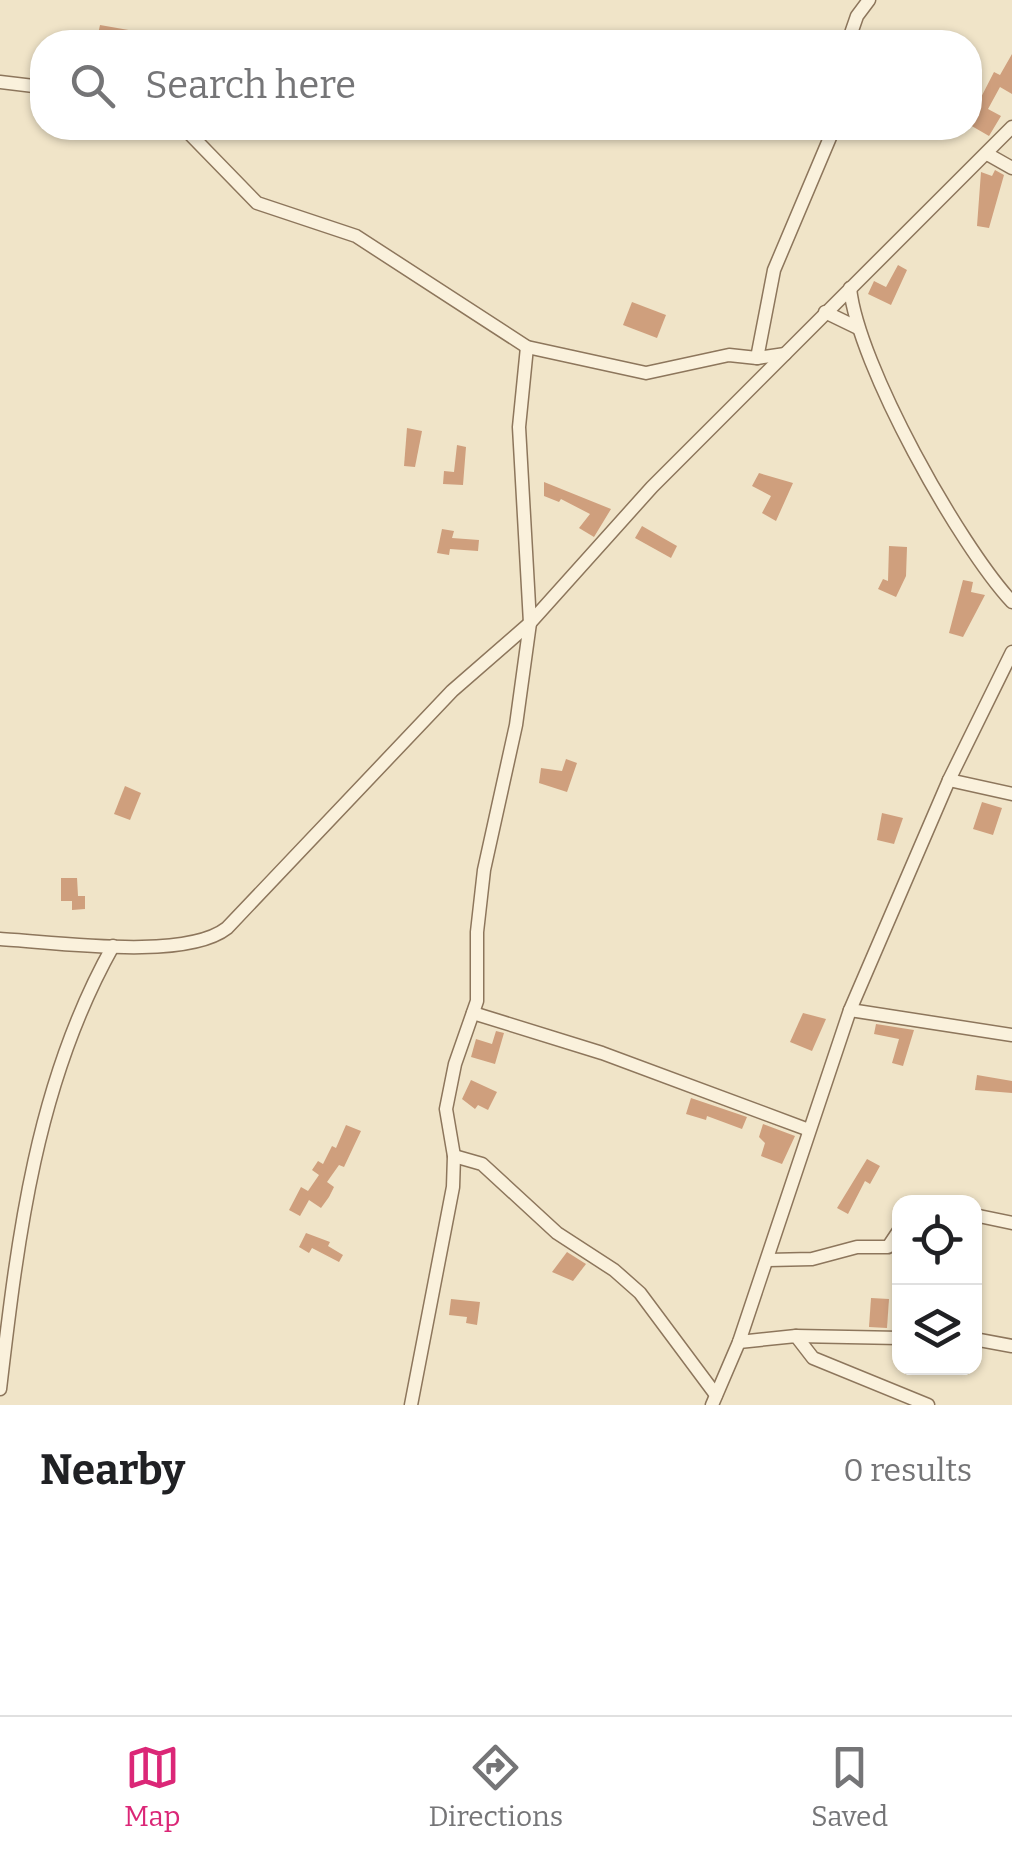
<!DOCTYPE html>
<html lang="en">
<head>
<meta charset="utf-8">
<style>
	body { margin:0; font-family:Bitter,serif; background:#f2f2f2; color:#202124 }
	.controls { position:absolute; right:30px; bottom:30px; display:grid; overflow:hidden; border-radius:20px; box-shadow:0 2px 8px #0004 }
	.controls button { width:90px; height:90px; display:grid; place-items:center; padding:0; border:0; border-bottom:2px solid #e0e0e0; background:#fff; color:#202124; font:50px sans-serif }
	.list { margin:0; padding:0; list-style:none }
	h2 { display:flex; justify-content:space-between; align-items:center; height:130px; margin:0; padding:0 40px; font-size:42px }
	h2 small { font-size:32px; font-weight:400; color:#757577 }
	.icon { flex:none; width:55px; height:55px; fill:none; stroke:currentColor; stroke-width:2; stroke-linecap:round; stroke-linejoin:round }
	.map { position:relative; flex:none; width:1012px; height:1405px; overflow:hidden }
	.search { position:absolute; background:#fff; box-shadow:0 2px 8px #0004; left:30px; right:30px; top:30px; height:110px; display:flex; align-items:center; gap:25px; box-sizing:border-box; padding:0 35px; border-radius:40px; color:#757577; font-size:38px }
	.sheet { height:310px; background:#fff }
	nav { display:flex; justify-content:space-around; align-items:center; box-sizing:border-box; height:140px; border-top:2px solid #e0e0e0; background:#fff; font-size:28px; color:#757577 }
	nav a { display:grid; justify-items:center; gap:5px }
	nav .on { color:#db2777 }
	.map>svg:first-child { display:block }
	.building { fill:#cf9f7d }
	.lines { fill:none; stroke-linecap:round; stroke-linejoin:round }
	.minor-casing { stroke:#8d765c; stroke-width:15 }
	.minor { stroke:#faf1dc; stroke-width:12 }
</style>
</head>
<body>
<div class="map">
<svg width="1012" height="1405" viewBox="0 0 1012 1405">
	<rect width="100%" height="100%" fill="#f0e4c8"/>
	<!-- building -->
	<g class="building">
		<path d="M100 25 140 32 138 42 97 39Z"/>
		<path d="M1012 54V94L1000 87 988 109 1001 116 989 136 970 125V108L974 111 994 72 1000 75Z"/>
		<path d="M995 170 1004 175 989 228 977 226 981 172 992 176Z"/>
		<path d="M898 265 907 270 891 305 868 294 874 281 886 287Z"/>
		<path d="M632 302 666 315 657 338 623 325Z"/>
		<path d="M407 428 422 431 415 467 404 466Z"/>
		<path d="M457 445 466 447 463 485 443 484 444 471 454 472Z"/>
		<path d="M759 473 793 483 776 521 762 513 771 496 752 486Z"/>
		<path d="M544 482 611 509 594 537 579 528 590 514 561 499 559 502 544 496Z"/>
		<path d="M642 526 677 546 671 558 635 538Z"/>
		<path d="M442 529 454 531 452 538 479 540 478 551 450 549 449 555 437 553Z"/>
		<path d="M889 546 907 547 906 576 896 597 878 589 883 579 888 581Z"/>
		<path d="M963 580 973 582 971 592 985 595 963 637 949 633Z"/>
		<path d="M566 759 577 763 567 792 539 783 541 768 562 771Z"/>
		<path d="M125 786 141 793 130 820 114 814Z"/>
		<path d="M982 802 1002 808 993 835 973 829Z"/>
		<path d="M882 813 903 818 894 844 877 840Z"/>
		<path d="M61 878H77L78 896H85V909L72 910V901H61Z"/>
		<path d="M803 1013 826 1019 812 1051 790 1042Z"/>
		<path d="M876 1024 914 1030 903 1066 892 1063 899 1039 874 1034Z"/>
		<path d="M496 1031 504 1033 495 1064 471 1057 476 1039 492 1044Z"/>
		<path d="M977 1075 1012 1081V1093L975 1090Z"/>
		<path d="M471 1080 497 1092 488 1110 478 1105 475 1109 462 1099Z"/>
		<path d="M691 1098 747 1117 742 1129 707 1116 706 1120 686 1114Z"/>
		<path d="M763 1124 795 1136 782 1164 761 1156 765 1143 759 1137Z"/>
		<path d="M346 1125 361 1131 344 1167 339 1165 327 1182 334 1187 329 1197 321 1208 309 1200 300 1216 289 1210 301 1187 308 1191 319 1175 312 1170 318 1161 323 1164 332 1146 336 1148Z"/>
		<path d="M867 1159 880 1166 870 1184 865 1181 848 1214 837 1208Z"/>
		<path d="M306 1233 330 1242 328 1246 343 1255 339 1262 312 1248 309 1253 299 1247Z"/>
		<path d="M567 1252 586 1264 573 1281 552 1272Z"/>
		<path d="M871 1298 889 1299 887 1328 869 1327Z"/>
		<path d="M451 1299 480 1302 477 1325 466 1323 467 1317 449 1315Z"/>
	</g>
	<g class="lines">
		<defs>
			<g id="minor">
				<path d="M848 42 857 16 869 0"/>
				<path d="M0 82 42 87"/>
				<path d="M184 128 257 203 356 236 527 347 646 373 729 355 757 358 785 354"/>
				<path d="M989 155 1012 168"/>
				<path d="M850 288C858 365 959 545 1012 602"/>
				<path d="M825 312 858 328"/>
				<path d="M757 358 774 270 834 128"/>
				<path d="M949 780 1012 794"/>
				<path d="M0 939C55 942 185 961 227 928L452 691 530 623 652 487 1012 127"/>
				<path d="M850 1010 1012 1035"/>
				<path d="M473 1013 602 1053 809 1130"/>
				<path d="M454 1156 482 1164 557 1233 614 1270 640 1293 716 1395"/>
				<path d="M974 1215 1012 1223"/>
				<path d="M768 1260 812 1259 857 1247H888L900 1229"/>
				<path d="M796 1336 900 1338"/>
				<path d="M974 1339 1012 1346"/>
				<path d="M739 1342 796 1336 813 1358 928 1405"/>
				<path d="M0 1389C18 1236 36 1083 113 946"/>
				<path d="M411 1405 453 1187 454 1156 446 1109 455 1064 477 1001V932L484 870 516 725 530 623 519 427 527 347"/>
				<path d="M712 1405 739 1342 850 1010 949 780 1012 652"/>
			</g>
		</defs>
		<!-- minor casing -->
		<use href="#minor" class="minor-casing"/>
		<!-- minor -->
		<use href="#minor" class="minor"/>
	</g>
</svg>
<div class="controls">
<button><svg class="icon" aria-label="locate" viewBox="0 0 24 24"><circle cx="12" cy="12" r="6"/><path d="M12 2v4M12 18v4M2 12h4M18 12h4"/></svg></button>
<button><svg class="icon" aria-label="layers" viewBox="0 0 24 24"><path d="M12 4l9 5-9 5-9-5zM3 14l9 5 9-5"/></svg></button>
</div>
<div class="search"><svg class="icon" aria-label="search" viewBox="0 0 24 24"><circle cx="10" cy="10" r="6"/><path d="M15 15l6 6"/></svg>Search here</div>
</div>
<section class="sheet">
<h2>Nearby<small>0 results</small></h2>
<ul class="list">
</ul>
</section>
<nav>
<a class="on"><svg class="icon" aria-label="map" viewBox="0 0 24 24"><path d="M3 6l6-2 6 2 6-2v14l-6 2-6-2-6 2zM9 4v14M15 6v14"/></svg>Map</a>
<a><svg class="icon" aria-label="directions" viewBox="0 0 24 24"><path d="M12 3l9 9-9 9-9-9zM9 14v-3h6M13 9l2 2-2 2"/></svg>Directions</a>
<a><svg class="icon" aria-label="saved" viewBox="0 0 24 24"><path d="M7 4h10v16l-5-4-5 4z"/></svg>Saved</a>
</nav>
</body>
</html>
